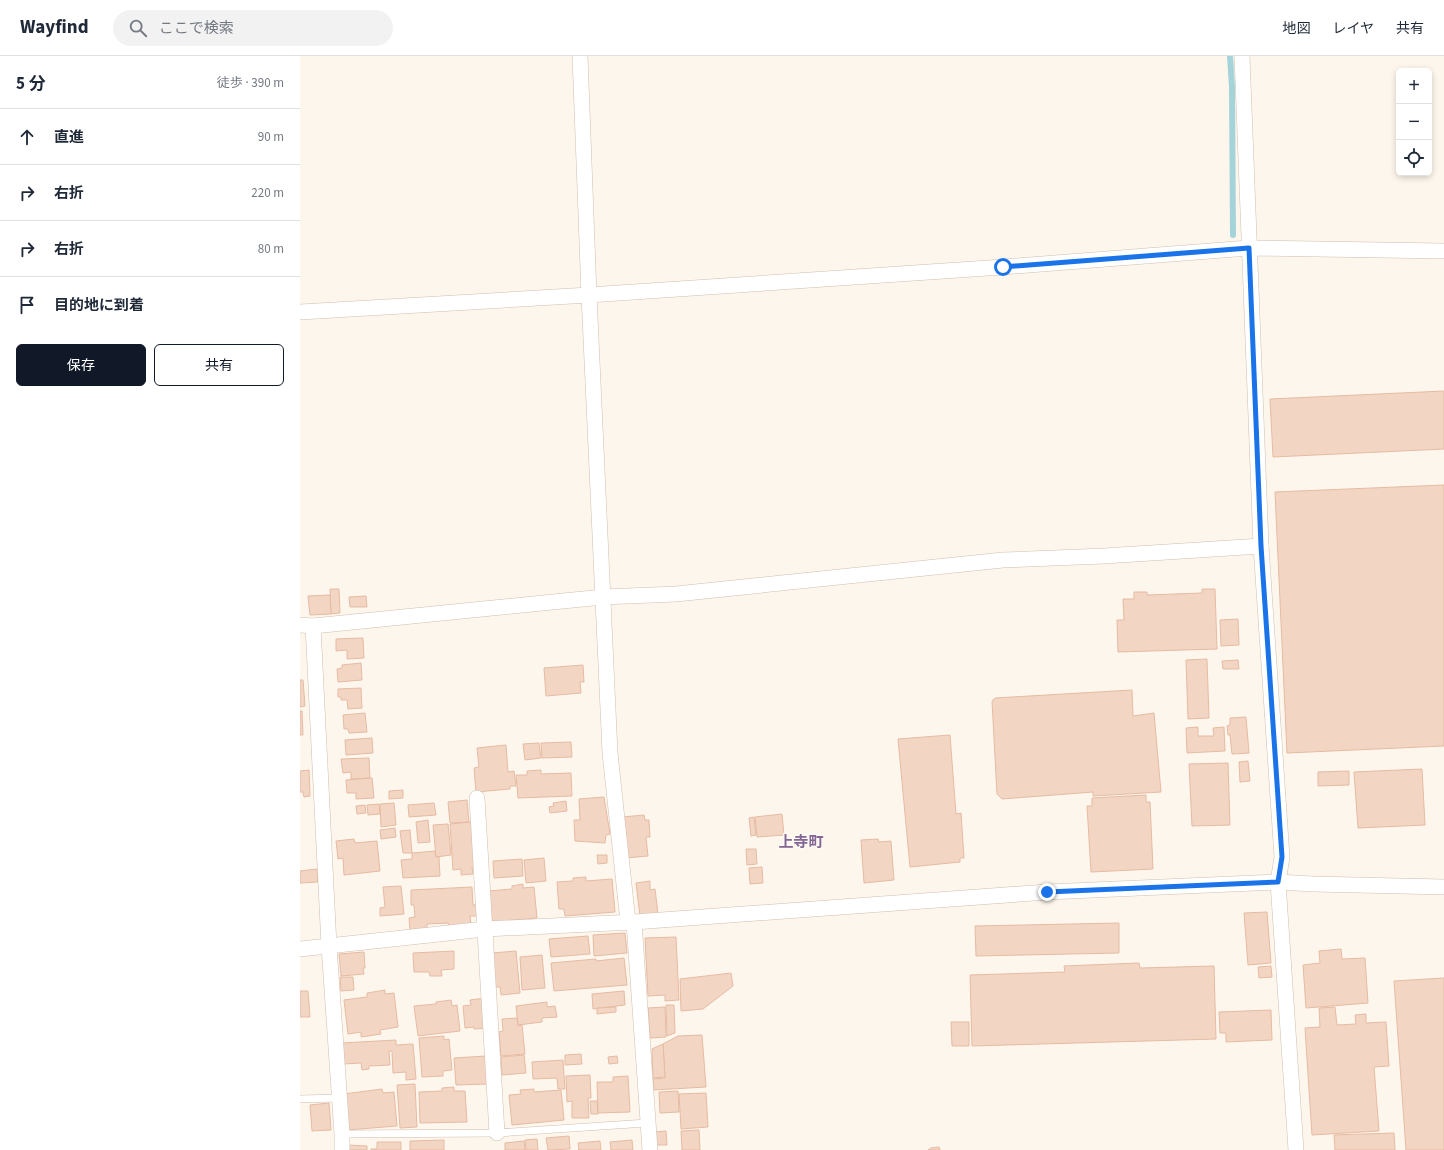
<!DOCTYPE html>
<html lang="ja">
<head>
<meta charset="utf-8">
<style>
	body { margin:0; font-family:"Source Sans 3","Noto Sans JP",sans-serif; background:#f2f2f3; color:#1f2937 }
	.controls { position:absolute; right:12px; top:12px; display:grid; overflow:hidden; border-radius:6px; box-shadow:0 2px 6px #0003 }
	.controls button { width:36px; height:36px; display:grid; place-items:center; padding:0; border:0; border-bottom:1px solid #e0e1e3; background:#fff; color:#1f2937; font:20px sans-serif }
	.stop { position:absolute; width:12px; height:12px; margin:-9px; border:3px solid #1a73e8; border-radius:50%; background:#fff }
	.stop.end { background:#1a73e8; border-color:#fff; box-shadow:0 1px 4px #0008 }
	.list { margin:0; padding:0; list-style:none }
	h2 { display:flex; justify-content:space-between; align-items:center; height:52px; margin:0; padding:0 16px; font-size:17px }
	h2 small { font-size:13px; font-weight:400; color:#747a83 }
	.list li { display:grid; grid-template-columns:26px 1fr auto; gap:12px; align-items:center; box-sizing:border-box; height:56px; padding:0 16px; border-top:1px solid #e0e1e3 }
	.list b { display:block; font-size:15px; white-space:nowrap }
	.list em { font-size:13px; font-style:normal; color:#747a83 }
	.actions { display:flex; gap:8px; padding:12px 16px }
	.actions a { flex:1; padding:9px 0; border:1px solid #111827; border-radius:6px; text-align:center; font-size:14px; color:#111827 }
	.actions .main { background:#111827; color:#fff }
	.icon { flex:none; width:22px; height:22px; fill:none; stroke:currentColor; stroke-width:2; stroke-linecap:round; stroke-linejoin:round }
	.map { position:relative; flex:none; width:1144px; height:1094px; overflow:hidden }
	header { display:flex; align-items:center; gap:24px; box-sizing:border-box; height:56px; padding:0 20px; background:#fff; border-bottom:1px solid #e0e1e3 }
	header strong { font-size:19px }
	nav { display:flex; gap:22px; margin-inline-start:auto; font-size:14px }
	.search { width:280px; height:36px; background:#f2f2f3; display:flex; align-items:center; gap:10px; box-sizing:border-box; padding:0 14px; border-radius:22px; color:#747a83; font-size:15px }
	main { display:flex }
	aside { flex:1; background:#fff }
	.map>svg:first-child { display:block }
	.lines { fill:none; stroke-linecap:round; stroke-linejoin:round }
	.stream { stroke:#a5d3da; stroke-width:6 }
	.building { fill:#f3d5c3; stroke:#e6bba3 }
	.service-casing { stroke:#d1beb0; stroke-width:8 }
	.minor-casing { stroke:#d1beb0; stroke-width:16 }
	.service { stroke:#fff; stroke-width:7 }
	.minor { stroke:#fff; stroke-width:15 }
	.route { stroke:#1a73e8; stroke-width:5 }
	.labels { text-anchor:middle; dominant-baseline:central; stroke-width:3; stroke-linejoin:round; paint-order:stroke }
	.quarter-label { font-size:15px; font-weight:bold; fill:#846695; stroke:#fffaf3 }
</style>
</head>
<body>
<header>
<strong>Wayfind</strong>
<div class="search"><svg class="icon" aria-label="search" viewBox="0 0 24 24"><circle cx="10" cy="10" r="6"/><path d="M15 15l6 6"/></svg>ここで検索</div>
<nav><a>地図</a><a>レイヤ</a><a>共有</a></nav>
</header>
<main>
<aside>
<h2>5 分<small>徒歩 · 390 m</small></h2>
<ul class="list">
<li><svg class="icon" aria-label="ahead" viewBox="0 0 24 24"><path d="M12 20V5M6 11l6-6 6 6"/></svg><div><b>直進</b></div><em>90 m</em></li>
<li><svg class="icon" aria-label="right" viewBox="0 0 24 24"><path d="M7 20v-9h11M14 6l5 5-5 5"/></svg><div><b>右折</b></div><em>220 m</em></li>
<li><svg class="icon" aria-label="right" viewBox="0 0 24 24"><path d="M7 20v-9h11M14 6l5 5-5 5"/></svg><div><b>右折</b></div><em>80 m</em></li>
<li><svg class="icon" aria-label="arrive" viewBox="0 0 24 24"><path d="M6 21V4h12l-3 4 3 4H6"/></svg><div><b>目的地に到着</b></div></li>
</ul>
<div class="actions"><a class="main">保存</a><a>共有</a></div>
</aside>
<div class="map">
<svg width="1144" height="1094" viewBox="0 0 1144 1094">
	<rect width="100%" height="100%" fill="#fdf6ec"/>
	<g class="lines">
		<!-- stream -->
		<path class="stream" d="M930 0 932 31 933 179"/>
	</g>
	<!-- building -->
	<g class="building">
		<path d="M1144 335V393L973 401 970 343Z"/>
		<path d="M1144 429V690L987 697 975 436Z"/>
		<path d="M30 533H39L40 557 31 558Z"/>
		<path d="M902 533H915L917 593 818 596 817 564H824L823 543H834V536H847V539L902 537Z"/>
		<path d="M30 539 31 558 10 559 8 540Z"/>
		<path d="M66 540 67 551H50L49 541Z"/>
		<path d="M938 563 939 589 921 590 920 564Z"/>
		<path d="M63 582 64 602 47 603V594L36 595V583Z"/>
		<path d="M907 603 909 662 888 663 886 604Z"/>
		<path d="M938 604 939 613H923L922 605Z"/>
		<path d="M61 607 62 624 38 626 37 613 42 612V609Z"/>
		<path d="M283 609 284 626H280L281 637 246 640 244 612Z"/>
		<path d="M0 624H3L5 650 0 651Z"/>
		<path d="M61 632 62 652 48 653 47 644H41V641H38V633Z"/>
		<path d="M832 634 833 660 854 657 861 736 793 740V736L702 743 697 738 692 645 695 642Z"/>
		<path d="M0 655H2L3 679H0Z"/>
		<path d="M65 657 67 676 49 677 48 673H44L43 659Z"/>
		<path d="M946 661 949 697 932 698 930 679H928L927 670 930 669V662Z"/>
		<path d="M898 671V680H914L913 672 924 671 925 695 887 697 886 672Z"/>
		<path d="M650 679 656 758 661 757 664 802H660V806L610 811 598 683Z"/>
		<path d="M72 682 73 697 46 699 45 684Z"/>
		<path d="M271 686 272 701 242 702 241 687Z"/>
		<path d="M239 687 241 702 225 704 223 688Z"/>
		<path d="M206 689 208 716 214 715 216 730H210V733L176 736 174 712 179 711 177 692Z"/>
		<path d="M69 702 70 722 51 723V716L43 717 41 703Z"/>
		<path d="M948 705 950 725 940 726 939 706Z"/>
		<path d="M928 707 930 769 892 770 889 708Z"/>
		<path d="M1122 713 1125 769 1058 772 1054 716Z"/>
		<path d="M9 714 10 740 4 741 3 736H0V715Z"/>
		<path d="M241 714V718L271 717 272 740 218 742 216 719H227V715Z"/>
		<path d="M1049 715V729L1018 730V716Z"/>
		<path d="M72 722 74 742 56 743V737H47L46 724Z"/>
		<path d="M103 734V742L89 743V735Z"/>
		<path d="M846 739V746H850L853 813 791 816 787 750H792V742Z"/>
		<path d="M304 741 310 778 306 779 305 787 275 785 274 764H280L279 743Z"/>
		<path d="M167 744 169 766 150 767 148 746Z"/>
		<path d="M266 745 267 755 250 757 249 751 254 750 253 747Z"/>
		<path d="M94 747 96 769 81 771 80 748Z"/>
		<path d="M134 747 136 759 109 761 108 749Z"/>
		<path d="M79 748 80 758 68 759 67 749Z"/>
		<path d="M65 749 66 757 57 758 56 750Z"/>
		<path d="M482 758 484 779 457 781 455 761Z"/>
		<path d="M344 759 345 764H349L350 781H346L348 800 326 802 323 761Z"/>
		<path d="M454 761 456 779 451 780 449 762Z"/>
		<path d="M128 764 130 786 118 787 116 766Z"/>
		<path d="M171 766 175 811H172L173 818 161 819V813L153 814 150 768Z"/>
		<path d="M148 768 151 799 136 801 133 769Z"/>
		<path d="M95 772 96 781 81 783 80 774Z"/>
		<path d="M110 774 112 797H103L100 775Z"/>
		<path d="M54 783 55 787 77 785 80 815 44 819 43 802 38 803 36 785Z"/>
		<path d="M578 783 579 786 591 785 594 824 564 827 561 784Z"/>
		<path d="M446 793H456L457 808 447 809Z"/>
		<path d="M135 795 136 801H139L140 820 103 822 101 804 112 803V797Z"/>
		<path d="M297 799H307V807L298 808Z"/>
		<path d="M244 802 246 825 226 827 224 804Z"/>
		<path d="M222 803 223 820 194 822 193 805Z"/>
		<path d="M462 811 463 827 450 828 449 812Z"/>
		<path d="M17 813 18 826 0 827V815Z"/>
		<path d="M286 821V825L312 823 315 856 265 860 264 853H259L257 826 273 825V822Z"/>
		<path d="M350 825V834L355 833 358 858 340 860 336 827Z"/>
		<path d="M223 828V832L234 831 237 862 192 866 189 835 212 833V830Z"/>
		<path d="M101 830 104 858 80 860V852L85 851 83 831Z"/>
		<path d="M172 831 173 849H178L179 860H170L171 870 149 871 148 867 127 868V874H110L109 862 115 861 114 849H111V834Z"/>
		<path d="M967 856 971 907 948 909 944 857Z"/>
		<path d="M819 867V897L676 900 675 870Z"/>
		<path d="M325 877 327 897 294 900 293 879Z"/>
		<path d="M288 880 290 898 251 901 249 883Z"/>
		<path d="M376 881 379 944 365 945V939L348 940 345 882Z"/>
		<path d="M1041 893 1042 903 1065 902 1068 947 1006 952 1003 909 1020 907 1019 895Z"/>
		<path d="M154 895V913L141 914 142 920H130L129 916H114L113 897Z"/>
		<path d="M216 895 220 937 201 939 200 931H195L192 897Z"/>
		<path d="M64 896 65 912H63L64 918 41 920 39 898Z"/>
		<path d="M242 899 245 932 222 934 220 901Z"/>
		<path d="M324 902 327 929 254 935 251 907 296 903V905Z"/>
		<path d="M839 907 840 912 914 910 916 983 672 990 670 919 765 916 764 910Z"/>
		<path d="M971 910 972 921 959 922 958 911Z"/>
		<path d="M431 917 433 930 403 953 381 955 380 923Z"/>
		<path d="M40 921H53L54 934 41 935Z"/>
		<path d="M1144 922V1094H1106L1094 925Z"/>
		<path d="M85 934V938L94 937 98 971 80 974 81 978 61 981V976L48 978 44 944 67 941V937Z"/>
		<path d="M0 935H8L10 961H0Z"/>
		<path d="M324 935 325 949 293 953 292 938Z"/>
		<path d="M186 942 188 972 174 973V971L165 972 163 950 171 949 170 944Z"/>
		<path d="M151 944 152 950 157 949 160 975 118 980 114 950 136 948V946Z"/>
		<path d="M247 946V951L255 950 257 961 242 962V966L218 969 216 950Z"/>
		<path d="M366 949H374L375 977 367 980Z"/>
		<path d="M316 951V956L297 958V952Z"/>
		<path d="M365 951 366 981 350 982 348 952Z"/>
		<path d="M1035 951 1037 969 1056 968 1055 959 1066 958V967L1086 966 1089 1010 1074 1011 1079 1075 1012 1079 1005 972 1020 971 1019 952Z"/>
		<path d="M971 954 972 984 926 986V977H920L919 956Z"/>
		<path d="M217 962 218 970 222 969 225 998 201 1000 199 976 203 975 202 963Z"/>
		<path d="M651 966H669V990H652Z"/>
		<path d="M402 979 406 1031 354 1034 353 1023 365 1022 363 988 378 980Z"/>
		<path d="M144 980V984L149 983 152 1014 143 1015V1020L122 1021 119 982Z"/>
		<path d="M96 984V989L113 988 116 1023 106 1024V1016L93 1017 92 995H89L90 1009 69 1010V1013L62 1014 61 1007 44 1008 42 987Z"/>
		<path d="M363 988 365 1021 353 1022 352 993Z"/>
		<path d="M281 998 282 1008 265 1009V999Z"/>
		<path d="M224 999 226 1017 202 1019 201 1001Z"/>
		<path d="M186 1000 188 1028 156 1029 154 1002Z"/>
		<path d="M317 1000 318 1007 309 1008 308 1001Z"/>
		<path d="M263 1004 265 1033H258L257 1022 233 1023 232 1006Z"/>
		<path d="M290 1019 291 1042H288L289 1062H272V1045L267 1046 266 1020Z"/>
		<path d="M328 1020 330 1056 298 1057 297 1026H313V1021Z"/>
		<path d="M115 1028 117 1071 100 1072 97 1029Z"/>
		<path d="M154 1031V1035H165L167 1066 120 1067 119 1036 142 1035V1032Z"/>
		<path d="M82 1033 83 1037 94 1036 97 1070 47 1074 44 1038Z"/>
		<path d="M234 1033V1036L261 1034 264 1064 212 1069 209 1039 221 1038 220 1034Z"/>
		<path d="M378 1035 379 1056 360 1057 359 1036Z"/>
		<path d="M406 1037 408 1071 381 1073 379 1038Z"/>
		<path d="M290 1045H297L298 1058H291Z"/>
		<path d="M29 1047 31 1074 12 1075 10 1049Z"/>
		<path d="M399 1074 400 1094H382L381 1075Z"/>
		<path d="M366 1075 367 1089H355L354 1076Z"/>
		<path d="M1094 1077 1095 1094H1035L1034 1079Z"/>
		<path d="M269 1080 270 1093 248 1094 246 1082Z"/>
		<path d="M237 1083 238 1094H226L225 1084Z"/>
		<path d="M144 1084V1094H110V1085Z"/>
		<path d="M332 1084 333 1094H311L310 1086Z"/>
		<path d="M224 1085 225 1094H205V1087Z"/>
		<path d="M300 1085 301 1094H278H279L278 1087Z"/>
		<path d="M77 1086H101V1094H71V1093H77Z"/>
		<path d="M48 1089 67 1090V1094H48Z"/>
		<path d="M639 1091 640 1094H628L631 1092Z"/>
	</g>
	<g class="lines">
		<defs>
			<g id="service">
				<path d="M0 1043 40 1042"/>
				<path d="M42 1078 197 1077 347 1067"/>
			</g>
			<g id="minor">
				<path d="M280 0 289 239 310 697 328 866"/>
				<path d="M942 0 961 490 982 801 978 826 996 1094"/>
				<path d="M0 256 289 239 703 211 949 192 1144 195"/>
				<path d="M0 569 13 570 303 541 376 538 703 504 804 500 961 490"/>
				<path d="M13 570 29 890 42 1078V1094"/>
				<path d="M177 742 197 1077"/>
				<path d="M334 866 350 1094"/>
				<path d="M0 893 185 873 334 866 747 836 978 826 1013 828 1144 831"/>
			</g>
		</defs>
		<!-- service casing -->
		<use href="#service" class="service-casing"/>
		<!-- minor casing -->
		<use href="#minor" class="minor-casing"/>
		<!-- service -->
		<use href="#service" class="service"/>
		<!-- minor -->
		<use href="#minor" class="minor"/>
	</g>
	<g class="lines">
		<!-- route -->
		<path class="route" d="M703 211 949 192 961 490 982 801 978 826 747 836"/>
	</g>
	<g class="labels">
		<!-- quarter labels -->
		<g class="quarter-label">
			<text x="501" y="786">上寺町</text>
		</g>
	</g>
</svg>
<div class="controls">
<button>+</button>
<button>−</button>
<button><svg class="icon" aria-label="locate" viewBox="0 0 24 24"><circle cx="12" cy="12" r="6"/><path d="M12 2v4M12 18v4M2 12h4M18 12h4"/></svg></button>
</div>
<div class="stop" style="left:703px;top:211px"></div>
<div class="stop end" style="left:747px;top:836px"></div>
</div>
</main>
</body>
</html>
